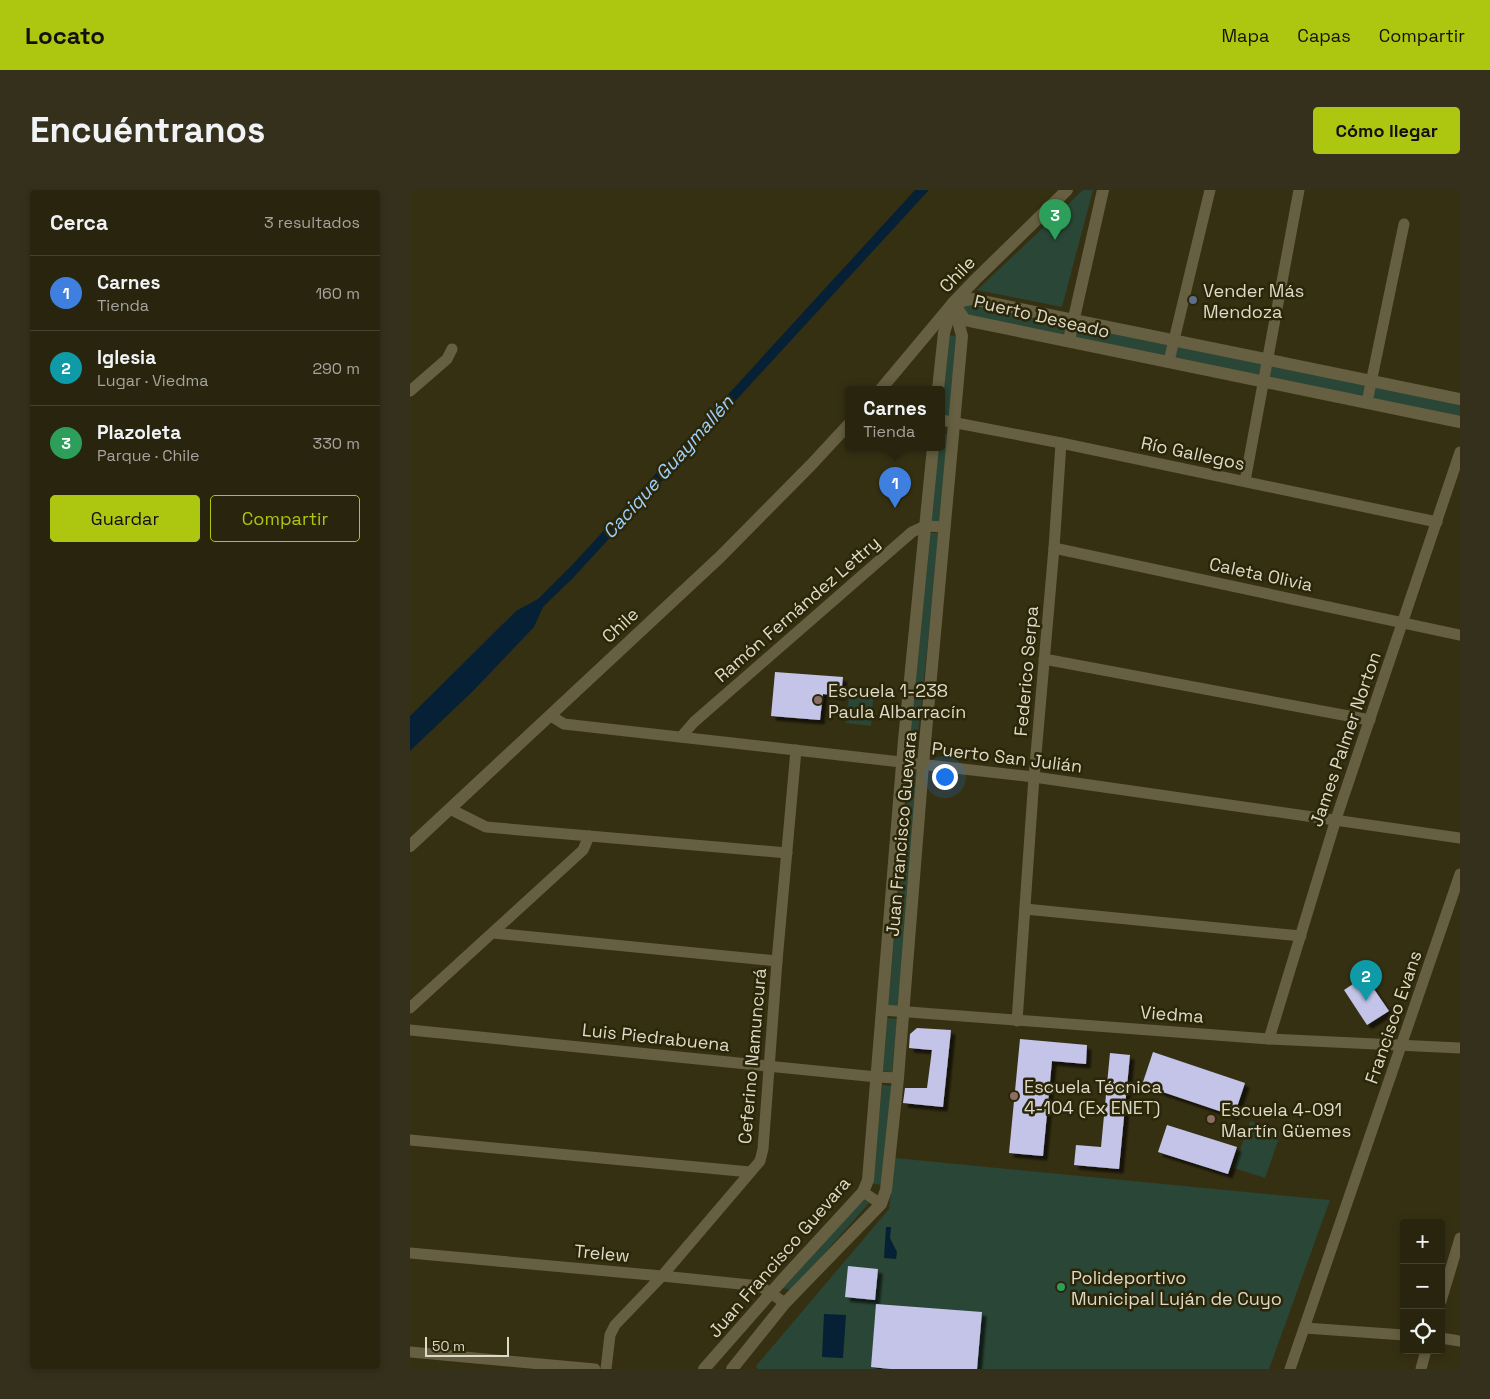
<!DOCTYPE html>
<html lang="es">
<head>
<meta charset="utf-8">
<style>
	body { margin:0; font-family:"Space Grotesk",sans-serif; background:#34301c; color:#f1f3f6 }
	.controls { position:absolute; right:15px; bottom:15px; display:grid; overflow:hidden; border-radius:5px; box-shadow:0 2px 8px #0003 }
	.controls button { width:45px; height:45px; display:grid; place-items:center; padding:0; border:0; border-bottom:1px solid #44412e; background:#28240e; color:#f1f3f6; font:25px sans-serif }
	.scale { position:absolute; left:15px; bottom:12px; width:84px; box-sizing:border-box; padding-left:5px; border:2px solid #dddac9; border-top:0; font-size:14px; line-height:18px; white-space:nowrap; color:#dddac9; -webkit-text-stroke:4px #2c2609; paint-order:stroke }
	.you { position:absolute; left:534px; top:586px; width:18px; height:18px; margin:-12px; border:4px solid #fff; border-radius:50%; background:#1a73e8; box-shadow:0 0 0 8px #1a73e833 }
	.badge { display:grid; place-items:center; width:32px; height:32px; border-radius:50%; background:#adc60f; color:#fff; font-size:16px; font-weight:700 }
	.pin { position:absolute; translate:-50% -41px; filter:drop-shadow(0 1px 2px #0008) }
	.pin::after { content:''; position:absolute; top:26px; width:18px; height:15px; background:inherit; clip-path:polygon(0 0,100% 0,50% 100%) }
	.popup { position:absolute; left:435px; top:196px; width:100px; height:65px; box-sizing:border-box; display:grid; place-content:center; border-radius:5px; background:#28240e; filter:drop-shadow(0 1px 4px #0005); font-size:16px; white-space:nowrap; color:#a5a49e }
	.popup b { font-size:19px; color:#f1f3f6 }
	.popup::after { content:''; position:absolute; left:50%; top:100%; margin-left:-10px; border:10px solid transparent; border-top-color:#28240e }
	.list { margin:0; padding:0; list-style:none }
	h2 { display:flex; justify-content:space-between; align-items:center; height:65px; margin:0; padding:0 20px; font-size:21px }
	h2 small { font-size:16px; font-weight:400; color:#a5a49e }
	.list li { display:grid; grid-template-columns:32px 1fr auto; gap:15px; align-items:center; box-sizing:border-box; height:75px; padding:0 20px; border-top:1px solid #44412e }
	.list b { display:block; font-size:19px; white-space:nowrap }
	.list p { margin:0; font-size:16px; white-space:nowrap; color:#a5a49e }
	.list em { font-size:16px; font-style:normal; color:#a5a49e }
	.actions { display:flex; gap:10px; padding:15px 20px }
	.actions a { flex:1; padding:11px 0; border:1px solid #adc60f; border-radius:5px; text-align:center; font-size:18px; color:#adc60f }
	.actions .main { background:#adc60f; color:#111 }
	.icon { flex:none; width:28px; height:28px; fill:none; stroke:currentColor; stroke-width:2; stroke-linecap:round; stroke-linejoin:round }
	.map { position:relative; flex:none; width:1050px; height:1179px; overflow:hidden; border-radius:5px }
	header { display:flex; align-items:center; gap:30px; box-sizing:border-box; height:70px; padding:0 25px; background:#adc60f; color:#111 }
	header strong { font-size:24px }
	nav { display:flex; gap:28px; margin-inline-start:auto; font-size:18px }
	.intro { display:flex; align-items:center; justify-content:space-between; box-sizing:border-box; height:120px; padding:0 30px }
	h1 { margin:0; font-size:35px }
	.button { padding:12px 22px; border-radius:5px; background:#adc60f; color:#111; font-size:18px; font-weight:700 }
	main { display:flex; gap:30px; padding:0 30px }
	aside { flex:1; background:#28240e; border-radius:5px; box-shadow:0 2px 8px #0003 }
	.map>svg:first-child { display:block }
	.green { fill:#294636 }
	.water { fill:#062135 }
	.building { fill:#c3c4e8; filter:url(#shadow) }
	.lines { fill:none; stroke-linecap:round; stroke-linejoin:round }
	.minor { stroke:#665f41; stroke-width:11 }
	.tertiary { stroke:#665f41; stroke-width:12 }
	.secondary { stroke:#665f41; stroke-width:12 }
	.service-dot { fill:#5c6f8a; stroke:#2c2609; stroke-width:2 }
	.education-dot { fill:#8d6e63; stroke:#2c2609; stroke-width:2 }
	.leisure-dot { fill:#2e9e5b; stroke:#2c2609; stroke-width:2 }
	.labels { text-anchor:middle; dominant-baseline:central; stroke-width:5; stroke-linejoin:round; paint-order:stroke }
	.street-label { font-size:18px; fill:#dddac9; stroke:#2c2609 }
	.poi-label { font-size:18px; fill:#dddac9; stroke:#2c2609; text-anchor:start }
	.water-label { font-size:19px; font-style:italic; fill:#9dd0fb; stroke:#2c2609 }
</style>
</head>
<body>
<header>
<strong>Locato</strong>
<nav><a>Mapa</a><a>Capas</a><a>Compartir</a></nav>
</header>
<div class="intro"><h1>Encuéntranos</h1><a class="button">Cómo llegar</a></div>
<main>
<aside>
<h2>Cerca<small>3 resultados</small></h2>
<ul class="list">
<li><span class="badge" style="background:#3f7fe0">1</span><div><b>Carnes</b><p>Tienda</p></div><em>160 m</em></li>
<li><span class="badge" style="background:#0f9aa8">2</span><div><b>Iglesia</b><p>Lugar · Viedma</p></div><em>290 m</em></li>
<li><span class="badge" style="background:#2e9e5b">3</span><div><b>Plazoleta</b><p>Parque · Chile</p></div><em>330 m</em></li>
</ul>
<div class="actions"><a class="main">Guardar</a><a>Compartir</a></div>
</aside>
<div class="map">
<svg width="1050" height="1179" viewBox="0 0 1050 1179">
	<defs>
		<filter id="shadow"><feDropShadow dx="4.5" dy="4.5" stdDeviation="1" flood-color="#0009"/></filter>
	</defs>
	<rect width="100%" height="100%" fill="#363013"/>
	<!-- green -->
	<g class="green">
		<path d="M673 0H683L652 117 567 100Z"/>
		<path d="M562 109 1050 209V232L555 130 543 113Z"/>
		<path d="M537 145 547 146 541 231 531 230V211Z"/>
		<path d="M531 244H540L533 335 516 334 524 257H531Z"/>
		<path d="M516 343H530L505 570H494Z"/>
		<path d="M440 497 464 499 461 536 436 533Z"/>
		<path d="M500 576 510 577 488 817 478 816Z"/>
		<path d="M477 828 487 829 482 882 472 881Z"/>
		<path d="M472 895 482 896 473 995 463 994Z"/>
		<path d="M840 931 871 942 855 988 824 978Z"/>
		<path d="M485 968 920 1010 859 1179H348L346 1176 479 1019Z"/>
		<path d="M451 1008 459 1013 382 1100 371 1098Z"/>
	</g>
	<!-- water -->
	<g class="water">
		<path d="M505 0H519L163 388 133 417 124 437 63 501 0 561V526L106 421 128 409 164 373Z"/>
		<path d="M476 1037H481L480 1048 487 1062 486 1069 474 1068Z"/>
		<path d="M414 1124 436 1125 433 1168 412 1167Z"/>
	</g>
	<!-- building -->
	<g class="building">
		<path d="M365 482 433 487 431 506 413 504 410 530 361 526Z"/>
		<path d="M955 786 979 821 957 835 934 800Z"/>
		<path d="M507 838 541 840 533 917 493 913 495 898H517L522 860 499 858 500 844Z"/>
		<path d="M610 849 677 855 676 874 642 871 633 966 599 963Z"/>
		<path d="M743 862 835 893 824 926 732 895Z"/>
		<path d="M700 863 720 865 709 979 664 975 666 955 691 957Z"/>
		<path d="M757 935 827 957 818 984 748 962Z"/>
		<path d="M438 1076 468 1079 465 1110 435 1107Z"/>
		<path d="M466 1114 572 1122 567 1179H481L461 1177Z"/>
	</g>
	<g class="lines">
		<!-- minor -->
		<g class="minor">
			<path d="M759 171 800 0"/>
			<path d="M0 201 37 169 42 159"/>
			<path d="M957 212 994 34"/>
			<path d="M531 230 651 253 1027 332"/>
			<path d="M835 291 889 0"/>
			<path d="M644 358 1050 445"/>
			<path d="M634 469 960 530"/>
			<path d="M141 526 154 534 624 587 1050 648"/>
			<path d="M271 547 284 532 502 342 515 336 535 337"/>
			<path d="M40 619 76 637 377 663"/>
			<path d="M615 719 891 746"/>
			<path d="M83 743 367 771"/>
			<path d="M0 818 173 660 179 646"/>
			<path d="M472 820 859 849 1050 858"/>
			<path d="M607 831 624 587 644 358 651 253"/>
			<path d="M0 840 467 887 488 888"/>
			<path d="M859 849 926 629 1050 262"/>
			<path d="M0 950 340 982"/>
			<path d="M453 1002 471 1014"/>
			<path d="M0 1063 252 1086 350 1096 375 1113"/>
			<path d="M1031 1111 1050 1048"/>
			<path d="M895 1138 994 1145"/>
			<path d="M1031 1148 1050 1151"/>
			<path d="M0 1162 185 1179"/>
			<path d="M196 1179 200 1145 205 1135 252 1086 350 971 353 959 367 771 386 560"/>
			<path d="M880 1179 1050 684"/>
			<path d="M1011 1179 1016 1160"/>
		</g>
		<!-- tertiary -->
		<g class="tertiary">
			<path d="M543 113 562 109 1050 209"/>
			<path d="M546 117 555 130 1050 232"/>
			<path d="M659 150 693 0"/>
			<path d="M528 199 534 143 543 113"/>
			<path d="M294 1179 374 1088 453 1002 458 990 494 550 523 257"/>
			<path d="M322 1179 375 1113 471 1014 476 1000 488 888 513 575 552 146 543 113"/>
		</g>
		<!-- secondary -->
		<g class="secondary">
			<path d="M471 199 543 113 565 90 657 0"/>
			<path d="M0 656 310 367 401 275 439 234"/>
		</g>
	</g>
	<!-- markers -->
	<circle class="service-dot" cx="783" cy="110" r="5"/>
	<g class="education-dot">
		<circle cx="408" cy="510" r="5"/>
		<circle cx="604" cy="906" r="5"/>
		<circle cx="801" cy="929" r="5"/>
	</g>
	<circle class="leisure-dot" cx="651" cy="1097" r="5"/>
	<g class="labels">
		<!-- street labels -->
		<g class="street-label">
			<text transform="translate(547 84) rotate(-46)">Chile</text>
			<text transform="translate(632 126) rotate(13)">Puerto Deseado</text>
			<text transform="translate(783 263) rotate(12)">Río Gallegos</text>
			<text transform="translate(851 384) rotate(12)">Caleta Olivia</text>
			<text transform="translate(387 419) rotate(-41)">Ramón Fernández Lettry</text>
			<text transform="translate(210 435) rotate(-43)">Chile</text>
			<text transform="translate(616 481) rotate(-85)">Federico Serpa</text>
			<text transform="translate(935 549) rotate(-71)">James Palmer Norton</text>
			<text transform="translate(597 567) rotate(7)">Puerto San Julián</text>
			<text transform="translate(491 644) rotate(-85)">Juan Francisco Guevara</text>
			<text transform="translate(762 824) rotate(4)">Viedma</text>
			<text transform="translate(983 827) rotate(-71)">Francisco Evans</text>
			<text transform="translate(246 847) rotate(6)">Luis Piedrabuena</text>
			<text transform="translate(342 866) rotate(-85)">Ceferino Namuncurá</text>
			<text transform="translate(192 1063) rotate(5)">Trelew</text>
			<text transform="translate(369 1067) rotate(-49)">Juan Francisco Guevara</text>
		</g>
		<!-- poi labels -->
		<g class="poi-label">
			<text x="793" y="100">Vender Más<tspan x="793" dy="21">Mendoza</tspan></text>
			<text x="418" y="500">Escuela 1-238<tspan x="418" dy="21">Paula Albarracín</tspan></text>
			<text x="614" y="896">Escuela Técnica<tspan x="614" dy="21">4-104 (Ex ENET)</tspan></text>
			<text x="811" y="919">Escuela 4-091<tspan x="811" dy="21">Martín Güemes</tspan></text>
			<text x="661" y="1087">Polideportivo<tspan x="661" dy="21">Municipal Luján de Cuyo</tspan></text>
		</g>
		<!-- water labels -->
		<g class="water-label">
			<text transform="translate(258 277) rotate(-48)">Cacique Guaymallén</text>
		</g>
	</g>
</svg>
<div class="controls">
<button>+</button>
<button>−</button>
<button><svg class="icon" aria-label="locate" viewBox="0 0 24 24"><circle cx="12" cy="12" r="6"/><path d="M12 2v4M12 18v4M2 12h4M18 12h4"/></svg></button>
</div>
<div class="scale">50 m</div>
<div class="you"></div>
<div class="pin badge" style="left:485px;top:318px;background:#3f7fe0">1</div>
<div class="popup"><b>Carnes</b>Tienda</div>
<div class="pin badge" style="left:956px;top:811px;background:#0f9aa8">2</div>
<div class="pin badge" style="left:645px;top:50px;background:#2e9e5b">3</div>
</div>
</main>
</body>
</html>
